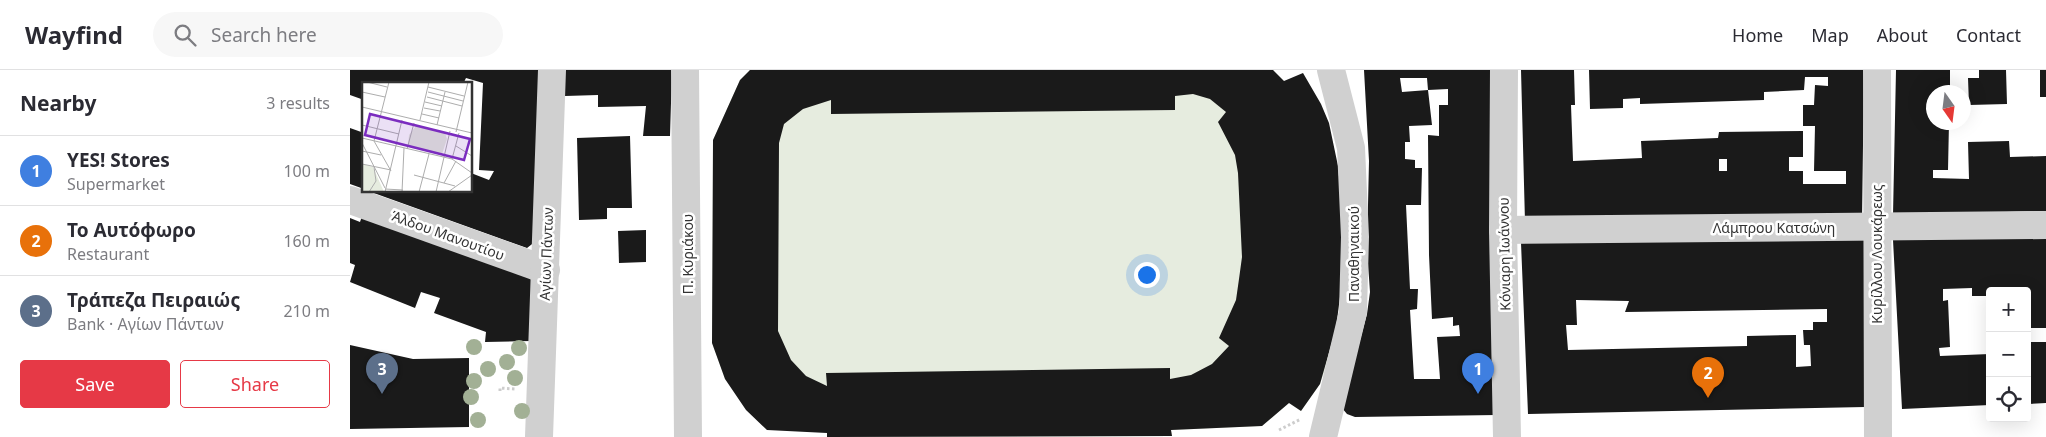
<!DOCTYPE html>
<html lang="en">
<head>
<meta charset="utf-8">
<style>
	body { margin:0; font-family:"Noto Sans",sans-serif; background:#f7f7f7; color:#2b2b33 }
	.controls { position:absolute; right:15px; bottom:15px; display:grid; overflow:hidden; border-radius:5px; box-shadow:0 5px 20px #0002 }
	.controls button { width:45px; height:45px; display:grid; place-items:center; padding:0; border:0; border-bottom:1px solid #e1e1e2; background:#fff; color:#2b2b33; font:25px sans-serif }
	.compass { position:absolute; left:1576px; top:15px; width:45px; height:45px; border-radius:50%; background:#fff; box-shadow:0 5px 20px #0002; rotate:166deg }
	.you { position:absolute; left:796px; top:204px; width:18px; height:18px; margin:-12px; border:4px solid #fff; border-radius:50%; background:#1a73e8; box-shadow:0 0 0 8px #1a73e833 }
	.badge { display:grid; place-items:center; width:32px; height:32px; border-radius:50%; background:#e63946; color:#fff; font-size:16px; font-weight:700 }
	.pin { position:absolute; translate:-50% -41px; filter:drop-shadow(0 1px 2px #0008) }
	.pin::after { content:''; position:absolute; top:26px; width:18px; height:15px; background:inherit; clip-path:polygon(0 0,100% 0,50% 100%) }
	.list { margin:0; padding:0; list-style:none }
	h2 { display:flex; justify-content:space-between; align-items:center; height:65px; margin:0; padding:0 20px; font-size:21px }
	h2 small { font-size:16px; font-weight:400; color:#7c7c81 }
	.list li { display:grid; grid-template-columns:32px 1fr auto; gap:15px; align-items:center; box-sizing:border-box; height:70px; padding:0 20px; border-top:1px solid #e1e1e2 }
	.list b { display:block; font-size:19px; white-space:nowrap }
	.list p { margin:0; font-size:16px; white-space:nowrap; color:#7c7c81 }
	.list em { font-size:16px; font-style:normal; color:#7c7c81 }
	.actions { display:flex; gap:10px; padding:15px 20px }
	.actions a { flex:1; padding:11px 0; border:1px solid #e63946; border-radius:5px; text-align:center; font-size:18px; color:#e63946 }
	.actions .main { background:#e63946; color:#fff }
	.icon { flex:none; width:28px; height:28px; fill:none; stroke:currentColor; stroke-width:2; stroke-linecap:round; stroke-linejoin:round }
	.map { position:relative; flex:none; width:1696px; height:367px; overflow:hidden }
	header { display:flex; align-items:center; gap:30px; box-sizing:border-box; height:70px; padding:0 25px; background:#fff; border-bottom:1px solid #e1e1e2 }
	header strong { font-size:24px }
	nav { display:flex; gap:28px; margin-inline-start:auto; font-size:18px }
	.search { width:350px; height:45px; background:#f7f7f7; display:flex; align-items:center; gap:12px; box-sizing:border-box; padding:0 18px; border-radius:28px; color:#7c7c81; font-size:19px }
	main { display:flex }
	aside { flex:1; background:#fff }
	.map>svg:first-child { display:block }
	.green { fill:#e6ecdf }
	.building { fill:#1a1a1a; fill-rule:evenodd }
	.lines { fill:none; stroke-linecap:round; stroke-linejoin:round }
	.path { stroke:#cdcdcd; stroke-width:3; stroke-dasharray:2.5 2.5; stroke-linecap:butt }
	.minor { stroke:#d0d0d0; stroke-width:28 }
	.tree { fill:#a2b095 }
	.labels { text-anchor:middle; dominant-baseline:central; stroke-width:5; stroke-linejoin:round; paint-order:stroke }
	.street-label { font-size:14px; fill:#333; stroke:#fff }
	.inset-road { fill:none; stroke:#adadad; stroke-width:1 }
	.view { fill:#7b2cbf; fill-opacity:0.15; stroke:#7b2cbf; stroke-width:2.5 }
	.inset-edge { fill:none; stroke:#333; stroke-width:2.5 }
</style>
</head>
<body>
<header>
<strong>Wayfind</strong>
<div class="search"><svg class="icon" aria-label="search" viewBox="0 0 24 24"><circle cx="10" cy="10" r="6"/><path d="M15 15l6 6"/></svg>Search here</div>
<nav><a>Home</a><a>Map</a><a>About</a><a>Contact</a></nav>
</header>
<main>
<aside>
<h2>Nearby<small>3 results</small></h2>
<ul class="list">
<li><span class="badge" style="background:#3f7fe0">1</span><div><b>YES! Stores</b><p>Supermarket</p></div><em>100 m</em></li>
<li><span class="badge" style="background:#e8710a">2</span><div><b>Το Αυτόφωρο</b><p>Restaurant</p></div><em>160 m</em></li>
<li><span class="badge" style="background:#5c6f8a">3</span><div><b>Τράπεζα Πειραιώς</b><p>Bank · Αγίων Πάντων</p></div><em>210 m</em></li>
</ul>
<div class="actions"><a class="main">Save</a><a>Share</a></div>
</aside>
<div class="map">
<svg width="1696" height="367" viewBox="0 0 1696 367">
	<rect width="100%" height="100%" fill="#fff"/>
	<!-- green -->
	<path class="green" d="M400 0H923L934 11 991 219 986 258 980 287 970 314 951 341 939 333 912 356 821 360 822 366 477 367V363L375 309 362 273 363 70 390 10Z"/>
	<!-- building -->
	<g class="building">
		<path d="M0 0H189L186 171 177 178 21 122 121 121V103L139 110 144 101 129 100 133 13 116 8 113 14H14V30L0 25Z"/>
		<path d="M214 0H322L320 66H293L296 36 248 37V25L215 26Z"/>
		<path d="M400 0H923L934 11 953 3 971 34 979 53 988 96 993 149 991 219 986 258 970 314 951 341 939 333 912 356 821 360 822 366 477 367V363L417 360 396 340 375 309 362 273 363 70 390 10ZM843 24 860 29 876 42 868 52 885 85 888 103 892 187 889 209 886 230 869 268 879 276 862 294 841 305 820 309V298L476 303 477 316 456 306 441 290 428 261 429 73 434 54 453 39 481 30V44L825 40V26Z"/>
		<path d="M1014 0H1143L1147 345 1005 347 997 344 992 338 1017 244 1020 222 1017 179 1019 91ZM1050 8H1077L1078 20 1098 19V35H1089V66L1078 65 1079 185 1082 249 1103 247V256L1109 255 1110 266 1087 267 1090 309H1064L1060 240 1067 239 1068 219H1060L1056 135H1071L1072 98H1065V90L1055 89V72H1060L1059 56 1082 55 1078 20 1052 22Z"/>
		<path d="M1171 0H1224L1225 35H1221L1223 91 1292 88 1291 71 1368 68 1369 62 1453 61V87H1439V101H1453V114H1496V101H1464L1465 56H1453V35H1464L1465 15 1478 16V7H1455L1454 20 1414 22V30L1290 34V28L1273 29V38L1240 39 1239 0H1514L1512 150 1175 152ZM1369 89H1377V101H1369Z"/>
		<path d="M1546 0H1600V22H1584V52H1599L1598 100H1583V108L1619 109 1618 72 1659 71 1660 87 1696 86V141L1543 145Z"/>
		<path d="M1629 0H1656L1657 34 1619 35 1618 8H1629Z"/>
		<rect x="1690" y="0" width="6" height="27"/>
		<path d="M0 58 14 63V119L0 114Z"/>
		<path d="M280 66 282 138H257V149L229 150 227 68Z"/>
		<path d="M13 143 184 210 181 271 135 272 136 262 84 243 90 228 71 222 65 238 0 212 5 195 0 193V148L10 152Z"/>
		<path d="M296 160V192L269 193 268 161Z"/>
		<path d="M1696 165V258H1677V221H1640V226H1622V218L1593 219V231L1598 230 1600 277 1589 278 1590 286 1640 284V335L1552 339 1543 170Z"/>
		<path d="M1514 169 1515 337 1178 344 1171 173ZM1226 230 1279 231 1275 242 1477 239V252H1463V260H1453L1454 275H1460L1461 296 1446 297V265L1397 266V276L1218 280 1216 255H1227Z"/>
		<path d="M1677 272H1696V333L1677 334Z"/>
		<path d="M0 275 63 289 119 288V357L0 359Z"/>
	</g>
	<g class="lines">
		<!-- path -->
		<g class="path">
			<path d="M150 321V318L165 319"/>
			<path d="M929 360 951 349"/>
		</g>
		<!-- minor -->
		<g class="minor">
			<path d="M335 0 338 367"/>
			<path d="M1154 0 1153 160 1157 367"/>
			<path d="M1527 0 1528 367"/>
			<path d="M0 130 196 200"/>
			<path d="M1153 160 1696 155"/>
			<path d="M189 367 202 0"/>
			<path d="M973 367 1003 242 1005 167 1001 78 981 0"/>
		</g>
	</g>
	<!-- trees -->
	<g class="tree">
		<circle cx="124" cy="277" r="8"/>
		<circle cx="169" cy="278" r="8"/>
		<circle cx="157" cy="292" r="8"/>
		<circle cx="138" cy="299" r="8"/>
		<circle cx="165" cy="308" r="8"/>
		<circle cx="124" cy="311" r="8"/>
		<circle cx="121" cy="327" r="8"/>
		<circle cx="172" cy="341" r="8"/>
		<circle cx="128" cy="350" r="8"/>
	</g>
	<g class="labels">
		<!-- street labels -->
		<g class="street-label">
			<text x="1424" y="157">Λάμπρου Κατσώνη</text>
			<text transform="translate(98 165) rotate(20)">Άλδου Μανουτίου</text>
			<text transform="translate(196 184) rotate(-88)">Αγίων Πάντων</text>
			<text transform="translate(337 184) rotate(-90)">Π. Κυριάκου</text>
			<text transform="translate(1003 184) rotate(-90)">Παναθηναικού</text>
			<text transform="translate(1154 184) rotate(-91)">Κόνιαρη Ιωάννου</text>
			<text transform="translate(1526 184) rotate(-90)">Κυρίλλου Λουκάρεως</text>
		</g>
	</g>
	<!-- overview -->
	<g transform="translate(12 12)">
		<rect width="110" height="110" fill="#fff"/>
		<path d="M54 44 83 51 85 57 80 72 46 64 47 53ZM0 82 11 85 22 110H0Z" fill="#e6ecdf"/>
		<path class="inset-road" d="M5 0 25 5M27 0 12 59 29 89M66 5 102 14M0 10 23 15M66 10 101 19M65 15 100 24M63 20 80 24M0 25 110 51M62 26 78 29M60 32 77 36M58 38 67 0M0 43 37 52M75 43 83 10M94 50 106 0M0 56 90 77 110 91M0 61 23 106M94 64 110 74M45 67 52 41M0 69 19 73M90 77 97 51M0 82 29 88M52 93 93 104M82 101 94 79M23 107 41 108M7 110 14 99 12 85M23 110 40 38M40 110 42 66M57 110 67 72M74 110 88 49M86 110 110 93"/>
		<path class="view" d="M8 32 108 57 102 78 3 53Z"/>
		<rect width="110" height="110" class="inset-edge"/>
	</g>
</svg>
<div class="controls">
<button>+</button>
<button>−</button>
<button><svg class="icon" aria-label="locate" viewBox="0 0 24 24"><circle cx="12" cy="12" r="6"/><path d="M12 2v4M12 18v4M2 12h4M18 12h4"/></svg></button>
</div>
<svg class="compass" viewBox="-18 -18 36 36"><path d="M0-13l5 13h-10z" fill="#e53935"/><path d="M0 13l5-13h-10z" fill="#7c7c81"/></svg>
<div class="you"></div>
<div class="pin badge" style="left:1128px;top:324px;background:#3f7fe0">1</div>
<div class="pin badge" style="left:1358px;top:328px;background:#e8710a">2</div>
<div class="pin badge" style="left:32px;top:324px;background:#5c6f8a">3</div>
</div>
</main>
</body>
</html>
